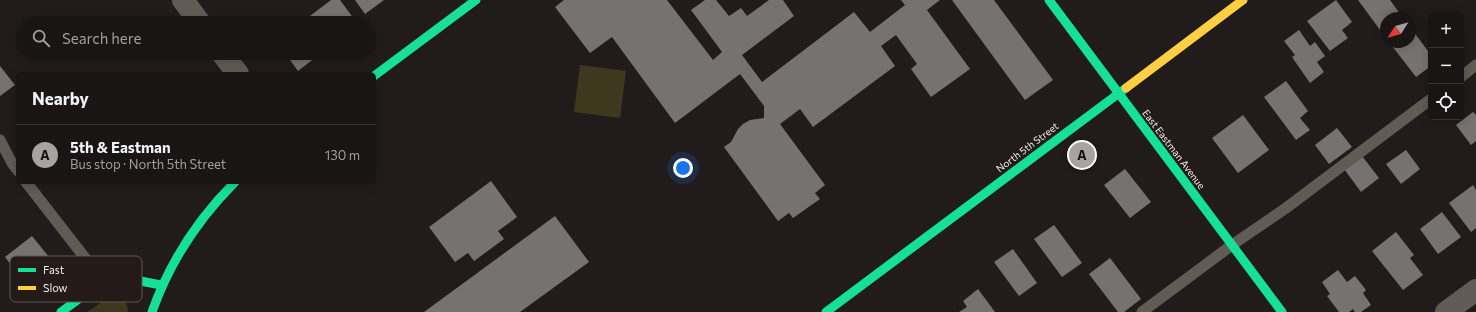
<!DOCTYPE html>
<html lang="en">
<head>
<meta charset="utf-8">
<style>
	body { margin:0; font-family:Commissioner,sans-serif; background:#262222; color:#f1f3f6 }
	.controls { position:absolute; right:12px; top:12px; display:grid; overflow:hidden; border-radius:6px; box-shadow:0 2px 10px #0003 }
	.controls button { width:36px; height:36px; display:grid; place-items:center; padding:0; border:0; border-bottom:1px solid #373434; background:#191514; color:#f1f3f6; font:20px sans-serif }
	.compass { position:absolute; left:1380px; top:12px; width:36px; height:36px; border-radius:50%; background:#191514; box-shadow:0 2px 10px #0003; rotate:234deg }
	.you { position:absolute; left:683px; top:168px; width:14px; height:14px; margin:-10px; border:3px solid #fff; border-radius:50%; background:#1a73e8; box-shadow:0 0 0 6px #1a73e833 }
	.badge { display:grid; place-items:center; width:26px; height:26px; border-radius:50%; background:#a8a2a0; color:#111; font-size:13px; font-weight:700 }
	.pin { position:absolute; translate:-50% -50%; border:2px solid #fff; box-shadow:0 1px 4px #0006 }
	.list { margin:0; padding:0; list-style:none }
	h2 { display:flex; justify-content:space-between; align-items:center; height:52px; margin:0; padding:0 16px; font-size:17px }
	h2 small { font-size:13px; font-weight:400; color:#9f9fa0 }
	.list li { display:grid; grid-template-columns:26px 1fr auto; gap:12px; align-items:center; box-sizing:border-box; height:60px; padding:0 16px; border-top:1px solid #373434 }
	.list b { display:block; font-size:15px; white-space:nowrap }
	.list p { margin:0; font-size:13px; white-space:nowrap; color:#9f9fa0 }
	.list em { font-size:13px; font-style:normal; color:#9f9fa0 }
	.icon { flex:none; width:22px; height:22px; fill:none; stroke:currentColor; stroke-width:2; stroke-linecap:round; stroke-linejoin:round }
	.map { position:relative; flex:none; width:1476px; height:312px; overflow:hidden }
	.search { position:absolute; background:#191514; box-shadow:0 2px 10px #0003; left:16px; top:16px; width:360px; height:44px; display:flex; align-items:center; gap:10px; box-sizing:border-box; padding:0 14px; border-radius:22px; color:#9f9fa0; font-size:15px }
	.panel { position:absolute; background:#191514; box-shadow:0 2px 10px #0003; left:16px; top:72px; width:360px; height:112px; border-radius:6px }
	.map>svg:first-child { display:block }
	.green { fill:#3e391e }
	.building { fill:#777272 }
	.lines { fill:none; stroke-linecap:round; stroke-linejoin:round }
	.lane { stroke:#615b56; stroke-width:11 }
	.street { stroke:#615b56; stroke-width:22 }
	.fast { stroke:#16e098; stroke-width:9 }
	.slow { stroke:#ffcf43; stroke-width:9 }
	.labels { text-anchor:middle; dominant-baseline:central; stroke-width:4; stroke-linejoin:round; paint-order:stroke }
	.street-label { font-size:10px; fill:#f0eae8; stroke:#241b18 }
	.key { fill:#241b18; stroke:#615956; stroke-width:1 }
	.key-label { font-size:11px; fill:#f0eae8 }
</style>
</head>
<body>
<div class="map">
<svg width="1476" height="312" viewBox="0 0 1476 312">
	<rect width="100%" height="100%" fill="#211c1b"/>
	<!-- green -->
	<g class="green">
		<path d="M580 65 626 71 620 118 574 112Z"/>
		<path d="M111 296C121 297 128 301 128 312H87Z"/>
	</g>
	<!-- building -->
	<g class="building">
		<path d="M331 0H340L354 19 348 23H309L306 19Z"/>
		<path d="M355 0H384L365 14Z"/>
		<path d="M564 0H667L713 60 722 52 691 10 705 0H716L729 16 741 8 747 16 769 0H783L794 16 742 55 762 82 854 12 870 32 905 5 901 0H940L927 10 970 69 931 97 911 69 917 64 896 35 881 46 895 66 813 127 800 109 780 124 825 185 815 193 820 199 793 218 789 213 778 221 724 147 731 142 738 129 743 124 750 120 764 118V106L740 74 675 123 612 37 590 53 555 7Z"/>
		<path d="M952 0H994L1053 80 1025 100Z"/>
		<path d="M1336 0 1352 22 1342 30 1348 38 1330 51 1307 21Z"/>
		<path d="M1358 0H1390L1403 18H1386V38Z"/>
		<path d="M295 19 298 23H289Z"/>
		<path d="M1410 27 1431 55V66L1416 77 1389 42H1410Z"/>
		<path d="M1299 30 1310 46 1315 42 1325 56 1317 62 1324 72 1310 83 1292 57 1295 55 1284 41Z"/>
		<path d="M285 53H319L320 54 298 71Z"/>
		<path d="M0 66 15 85 0 96Z"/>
		<path d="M1286 81 1308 111 1300 118 1310 130 1296 140 1264 97Z"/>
		<path d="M1473 112 1476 115V141L1471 145 1456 125Z"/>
		<path d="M1243 115 1269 150 1238 173 1212 138Z"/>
		<path d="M1337 128 1352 147 1329 164 1315 145Z"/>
		<path d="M1406 150 1420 169 1401 184 1386 164Z"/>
		<path d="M1362 156 1379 178 1361 192 1344 169Z"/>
		<path d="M1125 169 1151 202 1130 218 1104 185Z"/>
		<path d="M491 181 517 217 498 231 504 239 474 261 468 253 455 262 429 227Z"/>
		<path d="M1473 185 1476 190V228L1471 232 1449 203Z"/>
		<path d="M1442 212 1461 237 1438 254 1420 229Z"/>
		<path d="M555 216 589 262 520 312H424Z"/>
		<path d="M1054 225 1082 263 1062 277 1034 239Z"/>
		<path d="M1396 232 1414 255 1410 258 1423 275 1403 290 1372 251Z"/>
		<path d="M32 236 49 257 22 279 5 257Z"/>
		<path d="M1013 249 1037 283 1019 296 994 262Z"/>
		<path d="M1110 258 1141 299 1124 312H1118L1089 274Z"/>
		<path d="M1338 270 1347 282 1355 276 1366 290 1363 293 1371 305 1361 312H1355L1353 309 1349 312H1339L1327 296 1330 294 1322 282Z"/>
		<path d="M978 289 995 312H959L967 307 963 301Z"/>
	</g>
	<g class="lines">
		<!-- lane -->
		<g class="lane">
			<path d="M1461 77 1476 65"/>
			<path d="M0 140 12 163 18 171"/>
			<path d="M26 182 103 281"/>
			<path d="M1142 312 1232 245 1286 208 1431 99"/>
		</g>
		<!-- street -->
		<g class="street">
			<path d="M183 0 200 23"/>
			<path d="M222 53 238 74"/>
			<path d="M1446 312 1476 290"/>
		</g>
		<!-- fast -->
		<g class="fast">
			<path d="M1049 0 1282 312"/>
			<path d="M374 76 476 0"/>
			<path d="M61 312 103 281 130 279 161 285"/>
			<path d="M152 312C170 261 197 220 235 182"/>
			<path d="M826 312 1126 88"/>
		</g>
		<!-- slow -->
		<path class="slow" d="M1126 88 1243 0"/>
	</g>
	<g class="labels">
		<!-- street labels -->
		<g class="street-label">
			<text transform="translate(1027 147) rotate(-37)">North 5th Street</text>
			<text transform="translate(1174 149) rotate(53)">East Eastman Avenue</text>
		</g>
	</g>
	<!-- legend -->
	<rect x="10" y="256" width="132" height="46" rx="6" class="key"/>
	<rect x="18" y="268" width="18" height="4" fill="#16e098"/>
	<rect x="18" y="286" width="18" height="4" fill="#ffcf43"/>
	<g class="key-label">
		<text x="43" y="274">Fast</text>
		<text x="43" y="292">Slow</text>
	</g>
</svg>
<div class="controls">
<button>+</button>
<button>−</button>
<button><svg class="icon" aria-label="locate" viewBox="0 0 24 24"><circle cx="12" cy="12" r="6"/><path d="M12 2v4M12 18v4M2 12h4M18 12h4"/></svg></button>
</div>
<svg class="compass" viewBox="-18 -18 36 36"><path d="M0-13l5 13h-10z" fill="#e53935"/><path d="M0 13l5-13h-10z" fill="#9f9fa0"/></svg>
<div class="you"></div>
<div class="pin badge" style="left:1082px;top:155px">A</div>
<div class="search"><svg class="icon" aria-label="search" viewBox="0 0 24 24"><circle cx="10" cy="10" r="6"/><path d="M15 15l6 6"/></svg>Search here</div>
<section class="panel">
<h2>Nearby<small></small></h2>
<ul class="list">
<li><span class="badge">A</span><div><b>5th &amp; Eastman</b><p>Bus stop · North 5th Street</p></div><em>130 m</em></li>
</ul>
</section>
</div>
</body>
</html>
